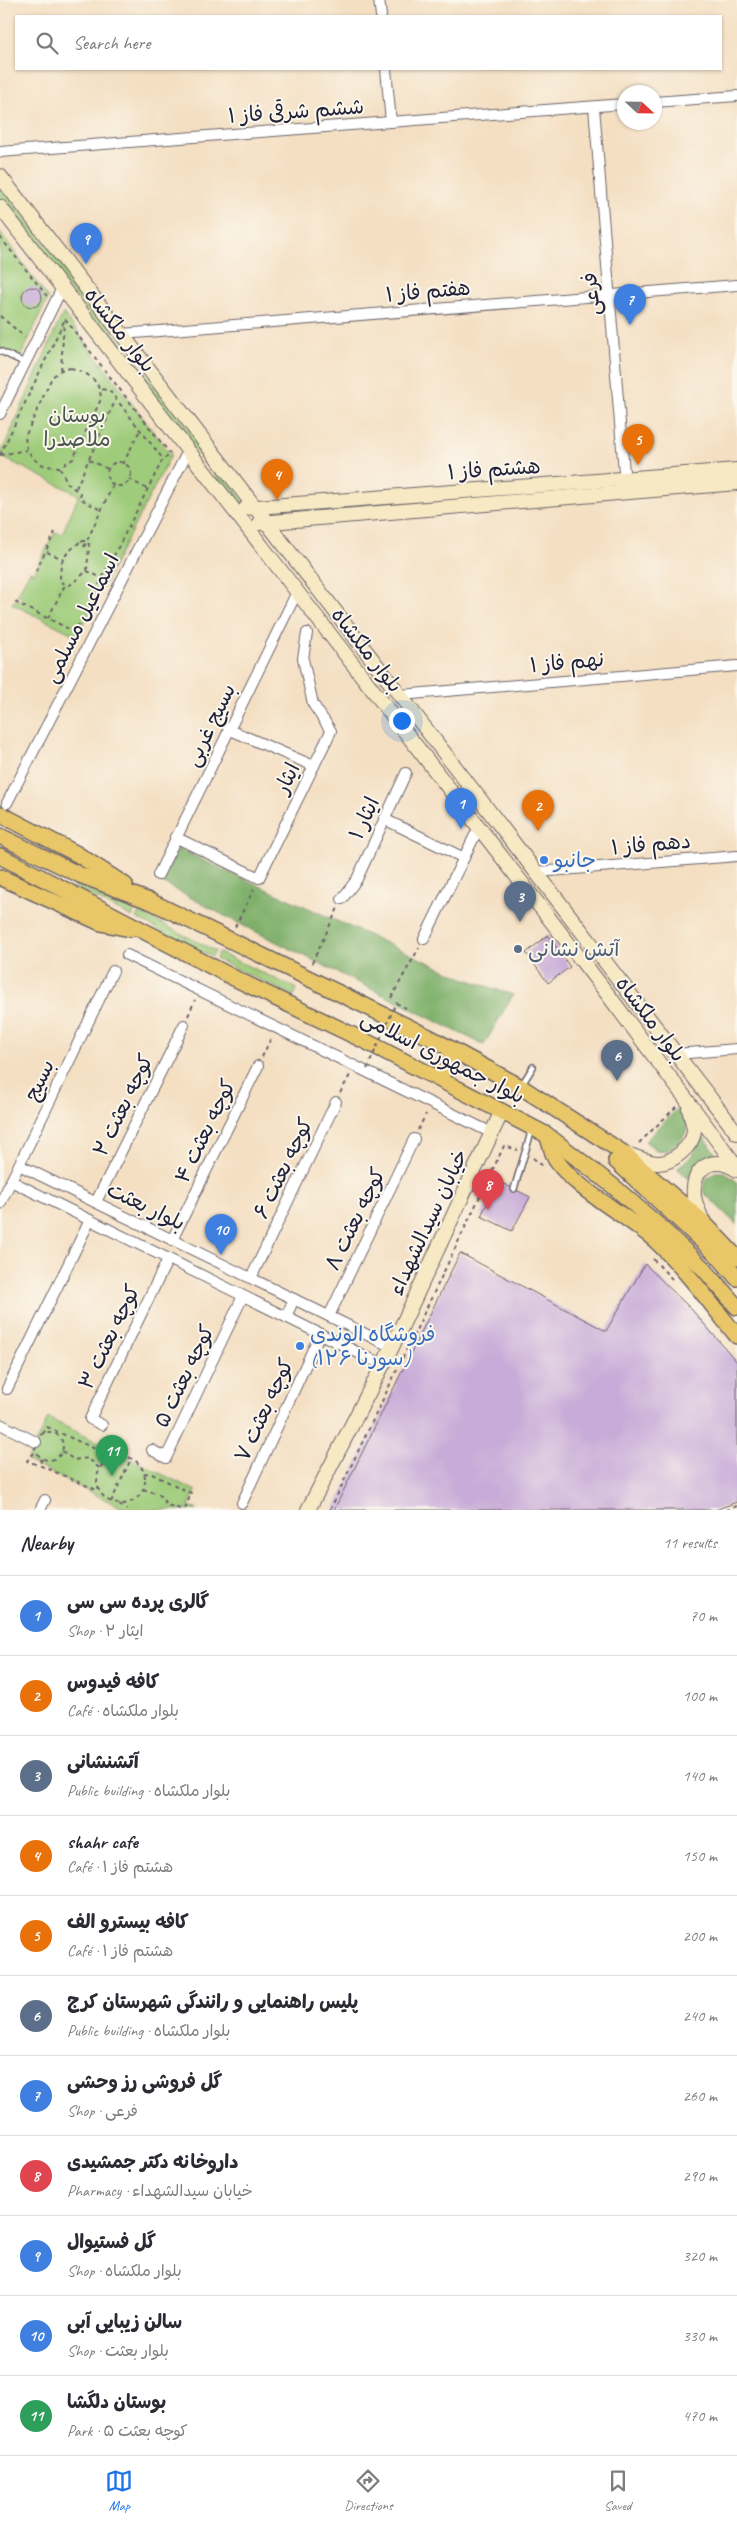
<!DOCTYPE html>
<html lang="en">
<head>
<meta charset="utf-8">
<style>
	body { margin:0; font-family:Caveat,"Playpen Sans Arabic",sans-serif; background:#f2f2f3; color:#2b2b33 }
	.compass { position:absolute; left:617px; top:85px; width:45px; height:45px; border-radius:50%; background:#fff; box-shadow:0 1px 4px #0004; rotate:112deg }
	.you { position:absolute; left:401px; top:720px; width:18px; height:18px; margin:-12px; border:4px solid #fff; border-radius:50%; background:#1a73e8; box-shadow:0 0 0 8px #1a73e833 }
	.badge { display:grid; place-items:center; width:32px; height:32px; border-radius:50%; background:#1a73e8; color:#fff; font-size:16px; font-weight:700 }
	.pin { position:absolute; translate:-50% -41px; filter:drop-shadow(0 1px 2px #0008) }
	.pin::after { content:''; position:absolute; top:26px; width:18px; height:15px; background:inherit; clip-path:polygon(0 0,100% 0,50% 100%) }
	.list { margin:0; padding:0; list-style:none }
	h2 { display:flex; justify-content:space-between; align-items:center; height:65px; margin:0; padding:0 20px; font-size:21px }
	h2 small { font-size:16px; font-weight:400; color:#7c7c81 }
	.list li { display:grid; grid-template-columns:32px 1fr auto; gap:15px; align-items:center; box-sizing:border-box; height:80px; padding:0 20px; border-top:1px solid #e1e1e2 }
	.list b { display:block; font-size:19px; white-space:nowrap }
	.list p { margin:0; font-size:16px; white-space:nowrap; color:#7c7c81 }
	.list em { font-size:16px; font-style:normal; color:#7c7c81 }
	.icon { flex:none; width:28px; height:28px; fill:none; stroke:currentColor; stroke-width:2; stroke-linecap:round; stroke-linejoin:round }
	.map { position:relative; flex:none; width:737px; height:1510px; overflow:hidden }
	.search { position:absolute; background:#fff; box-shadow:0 1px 4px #0004; left:15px; right:15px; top:15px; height:55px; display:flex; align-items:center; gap:12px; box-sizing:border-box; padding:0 18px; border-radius:0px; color:#7c7c81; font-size:19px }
	.sheet { height:945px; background:#fff }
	nav { display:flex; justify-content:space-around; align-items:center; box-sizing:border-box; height:70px; border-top:1px solid #e1e1e2; background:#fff; font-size:14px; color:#7c7c81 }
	nav a { display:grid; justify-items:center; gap:2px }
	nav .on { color:#1a73e8 }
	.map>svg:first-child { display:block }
	.green { fill:#9fcc7a; stroke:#60775a }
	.forest { fill:#7fb06a; stroke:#506952 }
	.building { fill:#c8abd8 }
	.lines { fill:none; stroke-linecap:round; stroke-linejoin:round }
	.lane-casing { stroke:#6c646a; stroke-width:8 }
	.street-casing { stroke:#6c646a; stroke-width:12 }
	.secondary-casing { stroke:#6c646a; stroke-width:16 }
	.primary-casing { stroke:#6c646a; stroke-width:18 }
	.path { stroke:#6c646a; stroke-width:2; stroke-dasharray:4 4; stroke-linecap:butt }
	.lane { stroke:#fff; stroke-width:5 }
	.street { stroke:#fff; stroke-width:10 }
	.secondary { stroke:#f6e9c3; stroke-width:14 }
	.primary { stroke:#e9c769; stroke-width:15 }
	.path-bridge { stroke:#6c646a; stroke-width:2; stroke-dasharray:4 4; stroke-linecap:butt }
	.shop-dot { fill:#3f7fe0; stroke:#fbf7ec; stroke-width:2 }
	.service-dot { fill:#5c6f8a; stroke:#fbf7ec; stroke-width:2 }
	.labels { text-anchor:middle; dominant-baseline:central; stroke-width:4; stroke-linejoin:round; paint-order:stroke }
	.street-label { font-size:21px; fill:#22223b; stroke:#fbf7ec }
	.park-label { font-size:21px; fill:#48554e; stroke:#fbf7ec }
	.shop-label { font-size:21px; fill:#366cbe; stroke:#fbf7ec; text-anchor:start }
	.service-label { font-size:21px; fill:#4e5e75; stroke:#fbf7ec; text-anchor:start }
</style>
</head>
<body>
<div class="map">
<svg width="737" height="1510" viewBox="0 0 737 1510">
	<rect width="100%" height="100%" fill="#fbf7ec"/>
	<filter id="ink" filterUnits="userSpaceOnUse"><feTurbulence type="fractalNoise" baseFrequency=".02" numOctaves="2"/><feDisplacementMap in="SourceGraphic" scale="10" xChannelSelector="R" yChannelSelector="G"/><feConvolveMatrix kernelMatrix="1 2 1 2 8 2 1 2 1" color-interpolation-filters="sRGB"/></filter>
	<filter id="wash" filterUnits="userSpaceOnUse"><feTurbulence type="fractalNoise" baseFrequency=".0096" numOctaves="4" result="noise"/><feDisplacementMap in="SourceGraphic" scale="20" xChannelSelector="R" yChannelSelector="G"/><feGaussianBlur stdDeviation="1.12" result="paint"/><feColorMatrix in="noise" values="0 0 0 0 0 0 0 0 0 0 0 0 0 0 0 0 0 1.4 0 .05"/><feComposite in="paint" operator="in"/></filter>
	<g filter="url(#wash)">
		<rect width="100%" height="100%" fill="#f4dfc2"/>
		<!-- green -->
		<g class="green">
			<path d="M0 185 245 502 237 504 0 200Z"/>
			<path d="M0 232 48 298 20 358 0 348Z"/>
			<path d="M63 313 171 455 77 636 12 604 16 599 20 601 22 597 17 595 30 571 34 573 55 532 62 534 79 495 0 456Z"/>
			<path d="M75 884 135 910 132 917 74 887Z"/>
			<path d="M139 912 215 951 212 957 136 918Z"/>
			<path d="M218 952 297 989 294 996 216 959Z"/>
			<path d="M48 1418 196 1491 189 1506 198 1510H127L27 1461Z"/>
		</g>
		<!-- forest -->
		<g class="forest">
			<path d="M178 849 463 978 513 995 484 1045 238 923 161 882Z"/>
			<path d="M679 1107C694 1126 686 1139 668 1151L656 1150 645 1141Z"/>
			<path d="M702 1135 716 1154C701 1157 695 1165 689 1179L677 1168 693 1155Z"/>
			<path d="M715 1172H725L737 1182V1225L704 1193C702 1183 707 1177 715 1172Z"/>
		</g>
		<g id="blocks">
			<!-- building -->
			<g class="building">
				<circle cx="32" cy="297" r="10"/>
				<path d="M548 935 570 967 548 983 526 953Z"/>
				<path d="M498 1181 530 1197 512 1231 481 1216Z"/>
				<path d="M460 1253 606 1331 645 1264 692 1310 737 1362V1502L715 1510H334Z"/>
			</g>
		</g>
	</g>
	<g filter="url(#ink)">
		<use href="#blocks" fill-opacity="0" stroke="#6c646a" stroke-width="1"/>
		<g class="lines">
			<defs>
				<g id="lane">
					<path d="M0 351 25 363"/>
					<path d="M521 1086 533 1067"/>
					<path d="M514 1189 530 1136 529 1128"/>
				</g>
				<g id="street">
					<path d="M379 0 381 16"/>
					<path d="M386 69 391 122"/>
					<path d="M654 102 737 96"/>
					<path d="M594 107 625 484"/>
					<path d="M0 152 624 104"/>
					<path d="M122 334 737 285"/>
					<path d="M0 414 62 288"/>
					<path d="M401 695 737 666"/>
					<path d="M228 729 314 766"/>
					<path d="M7 803 188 451"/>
					<path d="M384 819 464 858"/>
					<path d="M175 837 259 878 331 731 313 704 303 659 307 633"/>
					<path d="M537 872 737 856"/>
					<path d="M158 875 297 592"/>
					<path d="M342 899 357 879 406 773"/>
					<path d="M424 939 479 827"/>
					<path d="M127 955 492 1133"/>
					<path d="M676 1054 737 1049"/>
					<path d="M19 1165 392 1347"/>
					<path d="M11 1181 383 1365"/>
					<path d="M96 1202 184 1025"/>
					<path d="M0 1204 113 971"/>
					<path d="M172 1240 258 1066"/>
					<path d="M251 1278 336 1102"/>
					<path d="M329 1316 414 1139"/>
					<path d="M286 1317 294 1299"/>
					<path d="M7 1389 90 1220"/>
					<path d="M0 1424 36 1442"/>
					<path d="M102 1425 90 1419 168 1259"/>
					<path d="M152 1450 166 1458 243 1296"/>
					<path d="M242 1503 320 1334"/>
					<path d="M40 1510 45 1500"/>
				</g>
				<g id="secondary">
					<path d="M0 176 737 1133"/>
					<path d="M0 207 606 992 737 1167"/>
					<path d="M246 508 737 470"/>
					<path d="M259 523 737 483"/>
					<path d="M623 1153C634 1156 646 1162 657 1163 672 1164 693 1146 694 1131 694 1124 690 1115 689 1108"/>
					<path d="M703 1222C700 1214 695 1204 694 1196 691 1167 714 1154 737 1170"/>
					<path d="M308 1510 392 1347 502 1111"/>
				</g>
				<g id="primary">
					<path d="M0 814 77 854 125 885"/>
					<path d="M0 836 80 875 152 902 427 1036 521 1087 622 1152 703 1222 737 1258"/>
					<path d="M0 856 234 978 367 1042 547 1135 613 1186 659 1226 704 1269 737 1307"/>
					<path d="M0 877 101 923 130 929"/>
					<path d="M436 1077 451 1066 450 1049"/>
					<path d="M547 1135C550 1142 552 1153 556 1160 578 1192 628 1215 657 1242 687 1271 711 1304 737 1336"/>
					<path d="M616 1161 719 1257 737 1278"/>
				</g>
			</defs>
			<!-- lane casing -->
			<use href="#lane" class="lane-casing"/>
			<!-- street casing -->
			<use href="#street" class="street-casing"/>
			<!-- secondary casing -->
			<use href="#secondary" class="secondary-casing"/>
			<!-- primary casing -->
			<use href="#primary" class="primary-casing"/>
			<!-- path -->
			<g class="path">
				<path d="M0 237 47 296"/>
				<path d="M0 316 25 337"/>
				<path d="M65 319 171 455 163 459"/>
				<path d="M71 368C88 373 100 380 101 399L73 459 60 467 45 466 35 460 27 450 25 437 52 377 61 370Z"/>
				<path d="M61 370 64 321"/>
				<path d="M0 455 65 319"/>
				<path d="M0 455 27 450"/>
				<path d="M89 460 108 469"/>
				<circle cx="119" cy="474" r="12"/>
				<path d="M123 464 140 430"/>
				<path d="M60 468 68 484 80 493 81 499 101 510"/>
				<path d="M129 479 147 489"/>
				<path d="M76 488 116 399"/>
				<path d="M81 541H86L89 544 87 571 70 585 60 582C60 558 63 556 81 541Z"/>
				<path d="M84 547 113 485"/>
				<path d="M47 552 63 559"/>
				<path d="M36 571 55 532"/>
				<path d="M87 571 102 578"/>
				<path d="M15 602 75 632 163 459 109 390 100 389"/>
				<path d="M48 618 65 585"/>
				<path d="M235 927 254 889"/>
				<path d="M312 963 338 908"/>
				<path d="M391 998 419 948"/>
				<path d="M396 1003 406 1008"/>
				<path d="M188 1016 195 1000"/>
				<path d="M262 1057 272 1036"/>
				<path d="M340 1093 350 1075"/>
				<path d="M418 1130 426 1114"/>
				<path d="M639 1143 677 1106"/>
				<path d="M533 1158 544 1167"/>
				<path d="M653 1259 672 1279"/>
				<circle cx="49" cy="1446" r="14"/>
				<path d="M43 1434 47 1427 113 1457"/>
				<path d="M62 1451 74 1460 88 1458 99 1468"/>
				<path d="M34 1453 27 1461 39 1465"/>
				<circle cx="121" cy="1480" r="24"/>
				<path d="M42 1459 39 1465 99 1491"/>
				<path d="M144 1473 152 1474 191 1493 185 1510"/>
				<path d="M143 1489 159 1494 167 1505 183 1510"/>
				<path d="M111 1502 131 1459"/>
				<path d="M119 1505 128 1510"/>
				<path d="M330 1510 504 1146 518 1150"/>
				<path d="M726 1510 737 1506"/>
			</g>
			<!-- lane -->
			<use href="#lane" class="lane"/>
			<!-- street -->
			<use href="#street" class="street"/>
			<!-- secondary -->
			<use href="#secondary" class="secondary"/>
			<!-- primary -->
			<use href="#primary" class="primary"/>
			<!-- path-bridge -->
			<path class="path-bridge" d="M367 1069 396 1003"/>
		</g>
	</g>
	<!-- markers -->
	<g class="shop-dot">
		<circle cx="544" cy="860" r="5"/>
		<circle cx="300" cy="1346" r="5"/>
	</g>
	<circle class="service-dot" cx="518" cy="949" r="5"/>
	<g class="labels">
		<!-- street labels -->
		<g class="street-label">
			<text transform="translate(296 111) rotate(-4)">ششم شرقی فاز ۱</text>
			<text transform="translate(428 291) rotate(-5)">هفتم فاز ۱</text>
			<text transform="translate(591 294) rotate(-95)">فرعی</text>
			<text transform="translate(120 330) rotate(52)">بلوار ملکشاه</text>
			<text transform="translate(494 469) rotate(-4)">هشتم فاز ۱</text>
			<text transform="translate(81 618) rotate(-63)">اسماعیل مسلمی</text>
			<text transform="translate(367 650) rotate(52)">بلوار ملکشاه</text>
			<text transform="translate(567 662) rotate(-5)">نهم فاز ۱</text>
			<text transform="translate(210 725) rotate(-64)">بسیج غربی</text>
			<text transform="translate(287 778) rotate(-64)">ایثار</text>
			<text transform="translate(364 818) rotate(-65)">ایثار ۱</text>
			<text transform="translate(651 844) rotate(-5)">دهم فاز ۱</text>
			<text transform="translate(651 1019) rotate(53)">بلوار ملکشاه</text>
			<text transform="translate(443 1057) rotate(27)">بلوار جمهوری اسلامی</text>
			<text transform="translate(39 1080) rotate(-64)">بسیج</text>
			<text transform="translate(123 1105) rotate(-64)">کوچه بعثت ۲</text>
			<text transform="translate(205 1131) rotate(-64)">کوچه بعثت ۴</text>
			<text transform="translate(283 1168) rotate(-64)">کوچه بعثت ۶</text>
			<text transform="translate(146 1206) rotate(26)">بلوار بعثت</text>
			<text transform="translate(355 1219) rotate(-64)">کوچه بعثت ۸</text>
			<text transform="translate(428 1222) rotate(-65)">خیابان سیدالشهداء</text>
			<text transform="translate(109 1337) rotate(-64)">کوچه بعثت ۳</text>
			<text transform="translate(184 1376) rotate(-64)">کوچه بعثت ۵</text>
			<text transform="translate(264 1410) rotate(-65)">کوچه بعثت ۷</text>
		</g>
		<!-- park labels -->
		<g class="park-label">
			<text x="77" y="415">بوستان<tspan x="77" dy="24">ملاصدرا</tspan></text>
		</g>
		<!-- shop labels -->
		<g class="shop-label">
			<text x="554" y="860">جانبو</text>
			<text x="310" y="1334">فروشگاه الوندی<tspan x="310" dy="24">(سورنا ۱۲۶)</tspan></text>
		</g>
		<!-- service labels -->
		<g class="service-label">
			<text x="528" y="949">آتش نشانی</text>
		</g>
	</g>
</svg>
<svg class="compass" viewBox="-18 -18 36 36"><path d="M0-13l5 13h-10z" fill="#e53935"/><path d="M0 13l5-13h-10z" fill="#7c7c81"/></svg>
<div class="you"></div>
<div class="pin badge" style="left:461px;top:829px;background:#3f7fe0">1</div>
<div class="pin badge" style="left:538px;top:831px;background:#e8710a">2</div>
<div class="pin badge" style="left:520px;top:922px;background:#5c6f8a">3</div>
<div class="pin badge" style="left:277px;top:500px;background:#e8710a">4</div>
<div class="pin badge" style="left:638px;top:465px;background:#e8710a">5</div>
<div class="pin badge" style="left:617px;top:1081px;background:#5c6f8a">6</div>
<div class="pin badge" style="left:630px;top:325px;background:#3f7fe0">7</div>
<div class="pin badge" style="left:488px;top:1210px;background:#e0444e">8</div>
<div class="pin badge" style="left:86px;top:264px;background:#3f7fe0">9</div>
<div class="pin badge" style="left:221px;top:1255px;background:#3f7fe0">10</div>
<div class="pin badge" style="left:112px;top:1476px;background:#2e9e5b">11</div>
<div class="search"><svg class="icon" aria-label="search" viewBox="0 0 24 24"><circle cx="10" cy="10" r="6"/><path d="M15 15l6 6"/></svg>Search here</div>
</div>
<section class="sheet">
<h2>Nearby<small>11 results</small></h2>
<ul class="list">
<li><span class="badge" style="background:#3f7fe0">1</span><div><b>گالری پرده سی سی</b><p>Shop · ایثار ۲</p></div><em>70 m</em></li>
<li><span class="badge" style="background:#e8710a">2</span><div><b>كافه فيدوس</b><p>Café · بلوار ملکشاه</p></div><em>100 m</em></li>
<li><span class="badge" style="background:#5c6f8a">3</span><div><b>آتشنشانی</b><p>Public building · بلوار ملکشاه</p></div><em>140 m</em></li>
<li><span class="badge" style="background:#e8710a">4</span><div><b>shahr cafe</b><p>Café · هشتم فاز ۱</p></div><em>150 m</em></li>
<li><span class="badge" style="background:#e8710a">5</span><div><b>کافه بیسترو الف</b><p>Café · هشتم فاز ۱</p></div><em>200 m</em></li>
<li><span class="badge" style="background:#5c6f8a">6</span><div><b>پلیس راهنمایی و رانندگی شهرستان کرج</b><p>Public building · بلوار ملکشاه</p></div><em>240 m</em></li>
<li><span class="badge" style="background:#3f7fe0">7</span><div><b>گل فروشی رز وحشی</b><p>Shop · فرعی</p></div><em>260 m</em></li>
<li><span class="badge" style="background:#e0444e">8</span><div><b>داروخانه دکتر جمشیدی</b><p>Pharmacy · خیابان سیدالشهداء</p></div><em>290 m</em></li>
<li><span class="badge" style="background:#3f7fe0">9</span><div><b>گل فستیوال</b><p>Shop · بلوار ملکشاه</p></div><em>320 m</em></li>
<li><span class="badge" style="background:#3f7fe0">10</span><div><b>سالن زیبایی آبی</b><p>Shop · بلوار بعثت</p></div><em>330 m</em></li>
<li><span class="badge" style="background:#2e9e5b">11</span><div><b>بوستان دلگشا</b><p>Park · کوچه بعثت ۵</p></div><em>470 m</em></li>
</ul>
</section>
<nav>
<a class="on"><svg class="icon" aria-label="map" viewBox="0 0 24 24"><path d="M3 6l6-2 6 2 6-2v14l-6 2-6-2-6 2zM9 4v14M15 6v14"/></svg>Map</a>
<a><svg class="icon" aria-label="directions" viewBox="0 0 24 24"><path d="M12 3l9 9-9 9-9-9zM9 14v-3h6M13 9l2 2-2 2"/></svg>Directions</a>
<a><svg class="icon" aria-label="saved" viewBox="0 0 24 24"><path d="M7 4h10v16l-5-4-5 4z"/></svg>Saved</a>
</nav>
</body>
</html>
